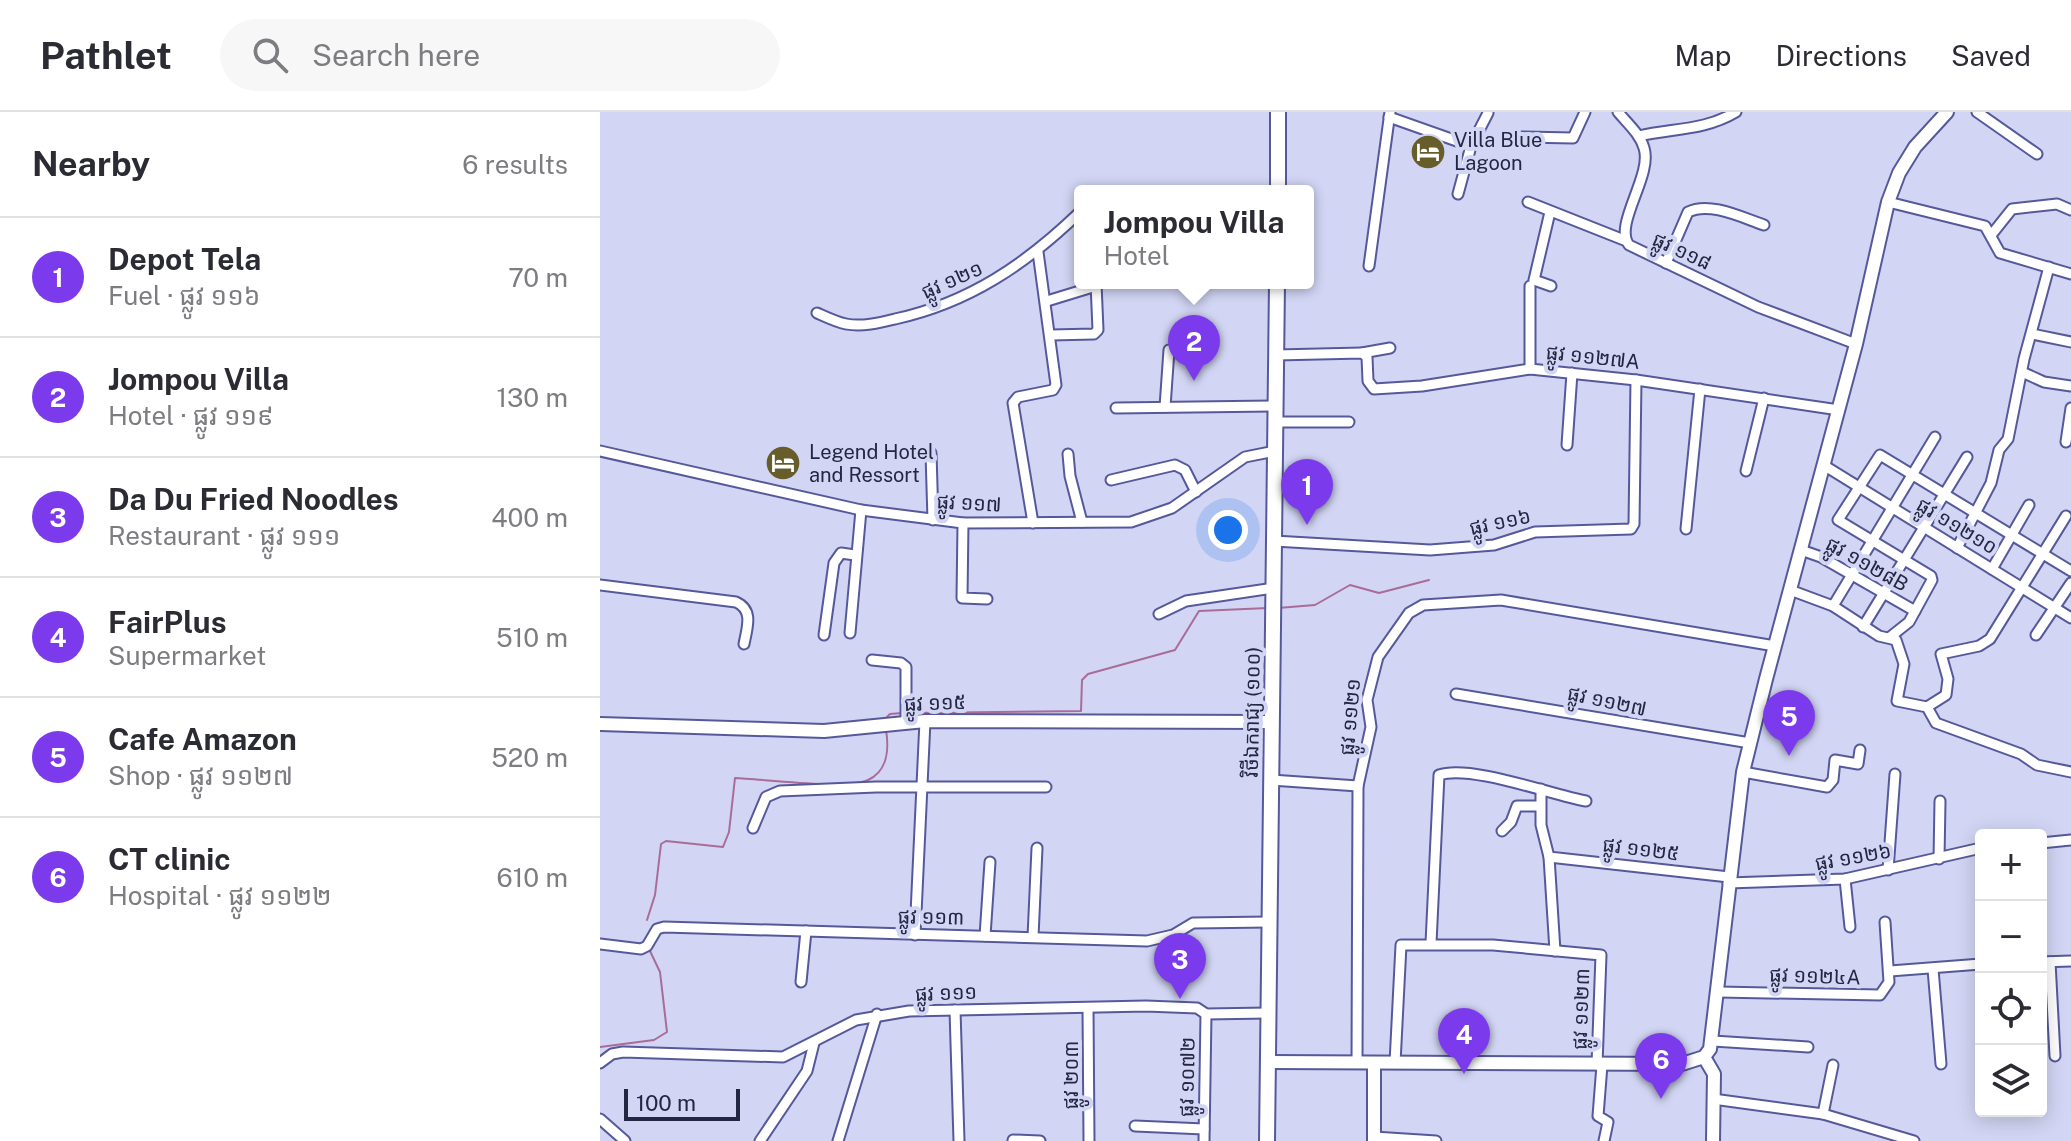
<!DOCTYPE html>
<html lang="en">
<head>
<meta charset="utf-8">
<style>
	body { margin:0; font-family:"Public Sans","Noto Sans Khmer",sans-serif; background:#f7f7f7; color:#2b2b33 }
	.controls { position:absolute; right:24px; bottom:24px; display:grid; overflow:hidden; border-radius:8px; box-shadow:0 4px 20px #0003 }
	.controls button { width:72px; height:72px; display:grid; place-items:center; padding:0; border:0; border-bottom:2px solid #e1e1e2; background:#fff; color:#2b2b33; font:40px sans-serif }
	.scale { position:absolute; left:24px; bottom:20px; width:116px; box-sizing:border-box; padding-left:8px; border:4px solid #242642; border-top:0; font-size:22px; line-height:28px; white-space:nowrap; color:#242642; -webkit-text-stroke:6px #d2d6f4; paint-order:stroke }
	.you { position:absolute; left:628px; top:418px; width:28px; height:28px; margin:-20px; border:6px solid #fff; border-radius:50%; background:#1a73e8; box-shadow:0 0 0 12px #1a73e833 }
	.badge { display:grid; place-items:center; width:52px; height:52px; border-radius:50%; background:#7c3aed; color:#fff; font-size:26px; font-weight:700 }
	.pin { position:absolute; translate:-50% -66px; filter:drop-shadow(0 2px 4px #0008) }
	.pin::after { content:''; position:absolute; top:42px; width:28px; height:24px; background:inherit; clip-path:polygon(0 0,100% 0,50% 100%) }
	.popup { position:absolute; left:474px; top:73px; width:240px; height:104px; box-sizing:border-box; display:grid; place-content:center; border-radius:8px; background:#fff; filter:drop-shadow(0 2px 6px #0005); font-size:26px; white-space:nowrap; color:#7c7c81 }
	.popup b { font-size:30px; color:#2b2b33 }
	.popup::after { content:''; position:absolute; left:50%; top:100%; margin-left:-16px; border:16px solid transparent; border-top-color:#fff }
	.list { margin:0; padding:0; list-style:none }
	h2 { display:flex; justify-content:space-between; align-items:center; height:104px; margin:0; padding:0 32px; font-size:34px }
	h2 small { font-size:26px; font-weight:400; color:#7c7c81 }
	.list li { display:grid; grid-template-columns:52px 1fr auto; gap:24px; align-items:center; box-sizing:border-box; height:120px; padding:0 32px; border-top:2px solid #e1e1e2 }
	.list b { display:block; font-size:30px; white-space:nowrap }
	.list p { margin:0; font-size:26px; white-space:nowrap; color:#7c7c81 }
	.list em { font-size:26px; font-style:normal; color:#7c7c81 }
	.icon { flex:none; width:44px; height:44px; fill:none; stroke:currentColor; stroke-width:2; stroke-linecap:round; stroke-linejoin:round }
	.map { position:relative; flex:none; width:1471px; height:1029px; overflow:hidden }
	header { display:flex; align-items:center; gap:48px; box-sizing:border-box; height:112px; padding:0 40px; background:#fff; border-bottom:2px solid #e1e1e2 }
	header strong { font-size:38px }
	nav { display:flex; gap:44px; margin-inline-start:auto; font-size:28px }
	.search { width:560px; height:72px; background:#f7f7f7; display:flex; align-items:center; gap:20px; box-sizing:border-box; padding:0 28px; border-radius:44px; color:#7c7c81; font-size:30px }
	main { display:flex }
	aside { flex:1; background:#fff }
	.map>svg:first-child { display:block }
	.lines { fill:none; stroke-linecap:round; stroke-linejoin:round }
	.stream { stroke:#a96c97; stroke-width:2 }
	.street-casing { stroke:#55599a; stroke-width:13 }
	.secondary-casing { stroke:#55599a; stroke-width:16 }
	.primary-casing { stroke:#55599a; stroke-width:18 }
	.street { stroke:#fff; stroke-width:9 }
	.secondary { stroke:#fff; stroke-width:12 }
	.primary { stroke:#fff; stroke-width:14 }
	.labels { text-anchor:middle; dominant-baseline:central; stroke-width:8; stroke-linejoin:round; paint-order:stroke }
	.poi-label { font-size:20px; fill:#242642; stroke:#d2d6f4; text-anchor:start }
	.street-label { font-size:20px; fill:#242642; stroke:#d2d6f4 }
</style>
</head>
<body>
<header>
<strong>Pathlet</strong>
<div class="search"><svg class="icon" aria-label="search" viewBox="0 0 24 24"><circle cx="10" cy="10" r="6"/><path d="M15 15l6 6"/></svg>Search here</div>
<nav><a>Map</a><a>Directions</a><a>Saved</a></nav>
</header>
<main>
<aside>
<h2>Nearby<small>6 results</small></h2>
<ul class="list">
<li><span class="badge">1</span><div><b>Depot Tela</b><p>Fuel · ផ្លូវ ១១៦</p></div><em>70 m</em></li>
<li><span class="badge">2</span><div><b>Jompou Villa</b><p>Hotel · ផ្លូវ ១១៩</p></div><em>130 m</em></li>
<li><span class="badge">3</span><div><b>Da Du Fried Noodles</b><p>Restaurant · ផ្លូវ ១១១</p></div><em>400 m</em></li>
<li><span class="badge">4</span><div><b>FairPlus</b><p>Supermarket</p></div><em>510 m</em></li>
<li><span class="badge">5</span><div><b>Cafe Amazon</b><p>Shop · ផ្លូវ ១១២៧</p></div><em>520 m</em></li>
<li><span class="badge">6</span><div><b>CT clinic</b><p>Hospital · ផ្លូវ ១១២២</p></div><em>610 m</em></li>
</ul>
</aside>
<div class="map">
<svg width="1471" height="1029" viewBox="0 0 1471 1029">
	<rect width="100%" height="100%" fill="#d2d6f4"/>
	<g class="lines">
		<!-- stream -->
		<g class="stream">
			<path d="M678 496 715 493 750 473 779 481 829 468"/>
			<path d="M309 601 481 599 482 568 488 562 575 538 599 499 668 496"/>
			<path d="M284 608 290 602 302 601"/>
			<path d="M47 808 55 783 61 732 66 729 123 735 129 720 135 666C163 667 247 678 268 668 288 659 289 636 286 618"/>
			<path d="M0 935 54 928 67 920 60 860 50 839"/>
		</g>
		<defs>
			<g id="street">
				<path d="M1018 0C1027 11 1040 22 1044 36 1053 63 1013 113 1029 133L1158 195 1256 232"/>
				<path d="M1377 0 1437 42"/>
				<path d="M789 5 871 34"/>
				<path d="M1039 24C1073 16 1104 19 1136 0"/>
				<path d="M921 25 973 26 985 0"/>
				<path d="M858 82 871 34 888 1"/>
				<path d="M928 90 1024 128"/>
				<path d="M1288 90 1385 114 1400 141 1471 162"/>
				<path d="M950 100 934 168 951 174"/>
				<path d="M1392 122 1412 97 1457 92 1471 98"/>
				<path d="M1066 151 1088 100C1110 89 1143 106 1164 113"/>
				<path d="M769 154 790 0"/>
				<path d="M930 174V257"/>
				<path d="M447 189 496 174"/>
				<path d="M217 201C226 205 236 210 246 212 262 215 279 211 295 207 369 191 426 152 480 100"/>
				<path d="M1432 222 1471 230"/>
				<path d="M451 223 494 222 498 218 496 171"/>
				<path d="M762 241 790 236"/>
				<path d="M676 243 762 241 767 245 768 269 774 277 822 274 930 257 1036 268 1239 298"/>
				<path d="M1422 260 1444 270 1471 274"/>
				<path d="M565 295 569 238"/>
				<path d="M516 296 675 294"/>
				<path d="M675 310H749"/>
				<path d="M1466 330 1471 296"/>
				<path d="M967 333 972 261"/>
				<path d="M0 339 261 398 363 411 531 410 572 396 645 345 675 339"/>
				<path d="M331 341 333 408"/>
				<path d="M468 342 470 364 482 410"/>
				<path d="M1225 354 1471 506"/>
				<path d="M1146 359 1164 286"/>
				<path d="M511 368 575 353 585 358 596 380"/>
				<path d="M363 411 362 486 387 487"/>
				<path d="M433 411 413 291 418 285 453 278 456 273 438 140"/>
				<path d="M1086 417 1100 277"/>
				<path d="M674 429 830 438 894 433 935 420 1031 417 1034 412 1036 268"/>
				<path d="M1357 436 1391 371 1399 338 1408 327 1424 247 1449 155"/>
				<path d="M1201 438 1221 445 1315 499"/>
				<path d="M1392 457 1429 393"/>
				<path d="M0 473 136 490C154 498 147 516 144 532"/>
				<path d="M1190 478 1233 494 1279 524 1296 528 1304 552 1297 589 1327 595 1336 611 1421 642 1437 653 1471 660"/>
				<path d="M1233 494 1335 325"/>
				<path d="M559 502 586 489 674 476"/>
				<path d="M1263 515 1367 345"/>
				<path d="M250 521 261 398"/>
				<path d="M224 523 234 451 241 441 255 443"/>
				<path d="M1436 523 1471 471"/>
				<path d="M1290 525 1309 510 1332 468 1331 464 1238 408 1280 343 1471 459"/>
				<path d="M272 548 301 551 306 555V611"/>
				<path d="M856 582 1150 631"/>
				<path d="M1327 595 1346 583 1348 567 1341 542 1379 534 1390 527 1466 404"/>
				<path d="M1143 660 1227 675 1233 668 1235 648 1258 652 1260 638"/>
				<path d="M671 668 758 674"/>
				<path d="M941 677V713L949 745 955 839"/>
				<path d="M153 716 166 685 180 679 276 675H446"/>
				<path d="M902 719 911 710 917 694H940"/>
				<path d="M1441 731 1471 728"/>
				<path d="M949 745 1129 765"/>
				<path d="M1339 747 1340 689"/>
				<path d="M1288 758 1295 662"/>
				<path d="M1245 767 1250 815"/>
				<path d="M1128 771 1245 767 1381 736"/>
				<path d="M315 823 325 609"/>
				<path d="M385 824 390 750"/>
				<path d="M433 825 437 736"/>
				<path d="M831 831 839 663C870 652 952 683 986 689"/>
				<path d="M0 832 41 837 47 834 57 817 64 815 547 829 573 823 593 811 669 810"/>
				<path d="M1441 850 1471 849"/>
				<path d="M1450 850 1455 944"/>
				<path d="M1333 857 1341 952"/>
				<path d="M1290 859 1381 852"/>
				<path d="M201 870 206 819"/>
				<path d="M1119 880 1280 883 1289 870 1285 810"/>
				<path d="M488 896 489 1029"/>
				<path d="M355 898 359 1029"/>
				<path d="M1113 929 1208 935"/>
				<path d="M0 951 12 942 23 940 183 945 256 908 309 899 546 894 597 896 606 902 668 901"/>
				<path d="M757 951 758 674 771 615 767 588 778 545 809 501 823 493 901 488 1175 534"/>
				<path d="M795 951 801 833H893L1001 843 997 953"/>
				<path d="M1002 953 998 1004 1008 1010 1004 1029"/>
				<path d="M1113 987 1223 1002 1314 1029"/>
				<path d="M1223 1002 1233 953"/>
				<path d="M0 1007 25 1029"/>
				<path d="M535 1014 604 1017"/>
				<path d="M774 1025 836 1029"/>
				<path d="M413 1028 440 1029"/>
				<path d="M160 1029 207 959 214 931"/>
				<path d="M238 1029 277 902"/>
				<path d="M604 1029 606 902"/>
			</g>
			<g id="secondary">
				<path d="M0 612 224 619 325 609 672 610"/>
				<path d="M1104 945 1114 962 1113 1029"/>
				<path d="M668 950 1082 952 1104 945 1110 937 1143 660 1166 567 1256 232 1288 90 1299 61 1315 35 1347 0"/>
				<path d="M774 1029V951"/>
			</g>
			<g id="primary">
				<path d="M678 79V0"/>
				<path d="M667 1029 677 171"/>
			</g>
		</defs>
		<!-- street casing -->
		<use href="#street" class="street-casing"/>
		<!-- secondary casing -->
		<use href="#secondary" class="secondary-casing"/>
		<!-- primary casing -->
		<use href="#primary" class="primary-casing"/>
		<!-- street -->
		<use href="#street" class="street"/>
		<!-- secondary -->
		<use href="#secondary" class="secondary"/>
		<!-- primary -->
		<use href="#primary" class="primary"/>
	</g>
	<!-- icons -->
	<defs>
		<symbol id="hotel-disc" viewBox="-11 -11 22 22"><circle r="9.5" fill="#675d2a" stroke="#d2d6f4"/><path d="M-6-4.5h1.5V1H6V5H4.5V3h-9V5H-6ZM-4 0a1.8 1.8 0 1 1 3.6 0ZM.5 0V-2.5h3Q6-2.5 6 0Z" fill="#fff"/></symbol>
	</defs>
	<g fill-rule="evenodd">
		<use href="#hotel-disc" x="808" y="20" width="40" height="40"/>
		<use href="#hotel-disc" x="163" y="331" width="40" height="40"/>
	</g>
	<g class="labels">
		<!-- poi labels -->
		<g class="poi-label">
			<text x="854" y="28">Villa Blue<tspan x="854" dy="23">Lagoon</tspan></text>
			<text x="209" y="340">Legend Hotel<tspan x="209" dy="23">and Ressort</tspan></text>
		</g>
		<!-- street labels -->
		<g class="street-label">
			<text transform="translate(1082 139) rotate(25)">ផ្លូវ ១១៨</text>
			<text transform="translate(352 168) rotate(-24)">ផ្លូវ ១២១</text>
			<text transform="translate(993 245) rotate(6)">ផ្លូវ ១១២៧A</text>
			<text transform="translate(369 391) rotate(3)">ផ្លូវ ១១៧</text>
			<text transform="translate(900 410) rotate(-12)">ផ្លូវ ១១៦</text>
			<text transform="translate(1357 414) rotate(31)">ផ្លូវ ១១២១០</text>
			<text transform="translate(1267 452) rotate(29)">ផ្លូវ ១១២៨B</text>
			<text transform="translate(1007 589) rotate(12)">ផ្លូវ ១១២៧</text>
			<text transform="translate(335 591) rotate(-2)">ផ្លូវ ១១៥</text>
			<text transform="translate(652 600) rotate(-89)">វិថីឯករាជ្យ (១០០)</text>
			<text transform="translate(750 605) rotate(-85)">ផ្លូវ ១១២១</text>
			<text transform="translate(1041 737) rotate(7)">ផ្លូវ ១១២៥</text>
			<text transform="translate(1253 745) rotate(-10)">ផ្លូវ ១១២៦</text>
			<text transform="translate(331 805) rotate(1)">ផ្លូវ ១១៣</text>
			<text transform="translate(1215 864) rotate(2)">ផ្លូវ ១១២៤A</text>
			<text transform="translate(346 881) rotate(-2)">ផ្លូវ ១១១</text>
			<text transform="translate(981 897) rotate(-88)">ផ្លូវ ១១២៣</text>
			<text transform="translate(471 963) rotate(-90)">ផ្លូវ ២០៣</text>
			<text transform="translate(587 965) rotate(-89)">ផ្លូវ ១០៧២</text>
		</g>
	</g>
</svg>
<div class="controls">
<button>+</button>
<button>−</button>
<button><svg class="icon" aria-label="locate" viewBox="0 0 24 24"><circle cx="12" cy="12" r="6"/><path d="M12 2v4M12 18v4M2 12h4M18 12h4"/></svg></button>
<button><svg class="icon" aria-label="layers" viewBox="0 0 24 24"><path d="M12 4l9 5-9 5-9-5zM3 14l9 5 9-5"/></svg></button>
</div>
<div class="scale">100 m</div>
<div class="you"></div>
<div class="pin badge" style="left:707px;top:413px">1</div>
<div class="pin badge" style="left:594px;top:269px">2</div>
<div class="popup"><b>Jompou Villa</b>Hotel</div>
<div class="pin badge" style="left:580px;top:887px">3</div>
<div class="pin badge" style="left:864px;top:962px">4</div>
<div class="pin badge" style="left:1189px;top:644px">5</div>
<div class="pin badge" style="left:1061px;top:987px">6</div>
</div>
</main>
</body>
</html>
